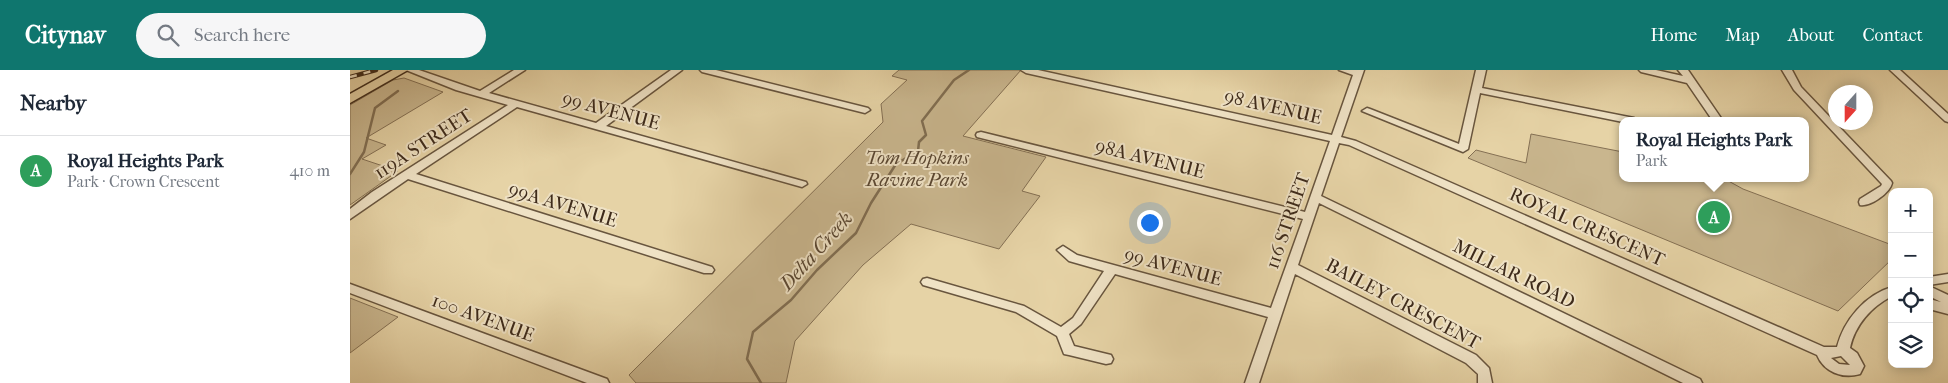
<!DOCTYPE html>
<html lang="en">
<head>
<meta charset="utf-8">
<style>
	body { margin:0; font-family:"IM FELL French Canon",serif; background:#f6f6f7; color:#1f2937 }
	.controls { position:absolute; right:15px; bottom:15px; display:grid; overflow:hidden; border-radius:10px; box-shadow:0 2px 12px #0003 }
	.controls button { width:45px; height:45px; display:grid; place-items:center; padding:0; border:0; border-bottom:1px solid #e0e1e3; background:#fff; color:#1f2937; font:25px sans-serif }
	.compass { position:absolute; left:1478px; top:15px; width:45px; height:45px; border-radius:50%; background:#fff; box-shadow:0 2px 12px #0003; rotate:201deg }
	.you { position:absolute; left:799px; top:152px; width:18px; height:18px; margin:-12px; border:4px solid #fff; border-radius:50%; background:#1a73e8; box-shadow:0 0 0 8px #1a73e833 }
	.badge { display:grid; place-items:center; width:32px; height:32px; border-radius:50%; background:#0f766e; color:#fff; font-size:16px; font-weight:700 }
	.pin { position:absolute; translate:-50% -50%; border:2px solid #fff; box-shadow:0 1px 5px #0006 }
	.popup { position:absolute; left:1269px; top:47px; width:190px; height:65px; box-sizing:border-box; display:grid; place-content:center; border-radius:10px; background:#fff; filter:drop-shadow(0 1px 4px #0005); font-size:16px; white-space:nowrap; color:#747a83 }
	.popup b { font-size:19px; color:#1f2937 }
	.popup::after { content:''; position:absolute; left:50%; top:100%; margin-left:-10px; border:10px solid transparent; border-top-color:#fff }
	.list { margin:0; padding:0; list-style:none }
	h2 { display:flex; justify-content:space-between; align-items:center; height:65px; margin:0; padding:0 20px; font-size:21px }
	h2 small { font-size:16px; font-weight:400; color:#747a83 }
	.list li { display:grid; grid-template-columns:32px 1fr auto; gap:15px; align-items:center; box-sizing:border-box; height:70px; padding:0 20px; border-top:1px solid #e0e1e3 }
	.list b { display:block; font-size:19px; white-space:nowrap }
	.list p { margin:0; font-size:16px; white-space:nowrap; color:#747a83 }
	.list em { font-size:16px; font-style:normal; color:#747a83 }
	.icon { flex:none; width:28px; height:28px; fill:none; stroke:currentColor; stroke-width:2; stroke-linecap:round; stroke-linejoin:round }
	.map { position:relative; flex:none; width:1598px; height:313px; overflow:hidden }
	header { display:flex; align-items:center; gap:30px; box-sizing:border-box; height:70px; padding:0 25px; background:#0f766e; color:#fff }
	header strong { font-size:24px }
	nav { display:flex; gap:28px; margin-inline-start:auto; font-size:18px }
	.search { width:350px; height:45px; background:#f6f6f7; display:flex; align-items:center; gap:12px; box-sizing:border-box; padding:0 18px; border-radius:28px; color:#747a83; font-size:19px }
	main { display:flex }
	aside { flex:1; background:#fff }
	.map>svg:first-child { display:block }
	.green { fill:#c9b68e; stroke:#847054 }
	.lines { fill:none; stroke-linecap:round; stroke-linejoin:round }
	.stream { stroke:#816e52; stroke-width:2.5 }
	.minor-casing { stroke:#68553e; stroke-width:3 }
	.major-casing { stroke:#3e2b1b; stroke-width:3 }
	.minor { fill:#efe2c5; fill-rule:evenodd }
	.major { fill:#e6d3a6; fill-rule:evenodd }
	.rail-casing { stroke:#3e2b1b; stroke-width:4.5 }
	.rail { stroke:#efe2c5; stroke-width:2.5; stroke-dasharray:7; stroke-linecap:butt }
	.labels { text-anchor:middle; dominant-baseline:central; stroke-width:4; stroke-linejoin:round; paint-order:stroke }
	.street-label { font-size:19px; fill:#3e2b1b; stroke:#efe2c5 }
	.park-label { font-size:19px; font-style:italic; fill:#5a4732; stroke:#efe2c5 }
	.water-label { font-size:20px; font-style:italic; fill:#5a4732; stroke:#efe2c5 }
</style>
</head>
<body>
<header>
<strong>Citynav</strong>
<div class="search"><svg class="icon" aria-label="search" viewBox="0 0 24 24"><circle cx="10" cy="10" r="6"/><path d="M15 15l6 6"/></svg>Search here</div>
<nav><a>Home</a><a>Map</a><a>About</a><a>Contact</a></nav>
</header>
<main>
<aside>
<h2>Nearby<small></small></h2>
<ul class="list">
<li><span class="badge" style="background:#2e9e5b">A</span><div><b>Royal Heights Park</b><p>Park · Crown Crescent</p></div><em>410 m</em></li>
</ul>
</aside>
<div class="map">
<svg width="1598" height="313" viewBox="0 0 1598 313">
	<rect width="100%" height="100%" fill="#e6d3a6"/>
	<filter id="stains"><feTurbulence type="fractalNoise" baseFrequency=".004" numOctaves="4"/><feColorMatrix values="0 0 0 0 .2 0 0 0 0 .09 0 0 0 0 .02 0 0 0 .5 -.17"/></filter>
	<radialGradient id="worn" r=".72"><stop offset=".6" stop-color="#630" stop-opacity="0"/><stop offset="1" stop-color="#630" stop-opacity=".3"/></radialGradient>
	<!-- green -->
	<g class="green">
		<path d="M549 0H671L613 66 696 87 672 121 690 126 649 179 561 154 513 195 445 271 436 313H286L279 305 533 52 531 34 557 10 542 6Z"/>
		<path d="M54 8 93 22 16 68 36 75 12 89 48 101 0 135V35L43 10Z"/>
		<path d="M1181 64 1273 82V108H1373L1393 119 1542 175V189L1488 241 1118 88 1126 80 1176 93Z"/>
		<path d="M0 228 48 247 0 283Z"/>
	</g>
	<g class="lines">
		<!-- stream -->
		<g class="stream">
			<path d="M0 104 14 82 25 38 48 21"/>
			<path d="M411 313 397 289 403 262 441 230 467 200 506 163 521 133 546 94 568 81 569 72 576 65 572 51 604 10 619 0"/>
		</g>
		<defs>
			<g id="minor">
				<path d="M56 0H69L130 21 164 0H175L139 23 246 53 321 0H332L256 56 456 112 457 114 452 117 167 37 66 104 362 197 364 200 362 203H354L58 109 0 149V139L22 122 158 35 106 20Z"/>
				<path d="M350 0H366L518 38 520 40 515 43 352 2Z"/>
				<path d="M671 0H688L982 65 1003 5 989 0H1014L991 67 1006 71 1474 277H1487C1494 250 1515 225 1542 217V226C1521 237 1505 255 1500 278L1507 283 1514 296 1510 304C1492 309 1474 302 1467 285L999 75 989 73 971 126 1350 309 1352 313H1333L969 133 948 195 1126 285 1139 298 1142 313H1128V304L1116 293 945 204 909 313H895L918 247 765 204 731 254 719 264 724 276 761 285 763 289 761 293 756 294 719 285 714 284 707 266 666 242 573 215 571 212 573 209 577 208 674 236 711 257 723 248 754 201 719 191 707 180 713 176 727 185 921 238 953 149 627 67 626 65 627 63 631 62 955 142 980 71 676 3ZM1491 286 1500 295 1489 294 1481 288Z"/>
				<path d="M1126 0H1136L1132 18 1284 48 1289 51 1273 52 1130 23 1118 79 1113 82 1012 41 1017 38 1020 39 1109 74Z"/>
				<path d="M1289 0H1306L1333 6 1328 0H1338L1373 51H1363L1337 13 1291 2Z"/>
				<path d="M1432 0H1442L1451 17 1541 111 1542 113C1540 123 1520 137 1510 135L1509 132 1510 129 1531 116 1532 114 1444 20Z"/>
				<path d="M1540 0H1550L1598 44V52L1595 51Z"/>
				<path d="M1598 204V212L1579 215V207Z"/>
				<path d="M0 214 257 309 259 313H237L0 223Z"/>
				<path d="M1579 216 1598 225V244L1579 239V229L1591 232 1579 226Z"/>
			</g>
			<path id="major" d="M43 0H58L0 33V24Z"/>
		</defs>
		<!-- minor casing -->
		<use href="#minor" class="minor-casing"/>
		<!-- major casing -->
		<use href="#major" class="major-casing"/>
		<!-- minor -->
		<use href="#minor" class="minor"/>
		<!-- major -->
		<use href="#major" class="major"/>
		<defs>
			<path id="rail" d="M0 7 26 0"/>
		</defs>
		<!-- rail casing -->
		<use href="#rail" class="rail-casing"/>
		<!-- rail -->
		<use href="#rail" class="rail"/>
	</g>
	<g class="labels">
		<!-- street labels -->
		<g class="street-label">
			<text transform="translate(923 37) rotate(13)">98 AVENUE</text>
			<text transform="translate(261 41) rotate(15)">99 AVENUE</text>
			<text transform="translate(73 74) rotate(-33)">119A STREET</text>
			<text transform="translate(800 89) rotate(14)">98A AVENUE</text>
			<text transform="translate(213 135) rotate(17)">99A AVENUE</text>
			<text transform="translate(938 151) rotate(-71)">116 STREET</text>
			<text transform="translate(1237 157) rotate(24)">ROYAL CRESCENT</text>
			<text transform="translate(823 197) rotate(15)">99 AVENUE</text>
			<text transform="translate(1164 204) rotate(26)">MILLAR ROAD</text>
			<text transform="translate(1053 234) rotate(28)">BAILEY CRESCENT</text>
			<text transform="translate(133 248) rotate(20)">100 AVENUE</text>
		</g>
		<!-- park labels -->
		<g class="park-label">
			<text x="567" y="88">Tom Hopkins<tspan x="567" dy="22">Ravine Park</tspan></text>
		</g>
		<!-- water labels -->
		<g class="water-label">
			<text transform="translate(466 181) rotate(-48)">Delta Creek</text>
		</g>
	</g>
	<rect width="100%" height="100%" filter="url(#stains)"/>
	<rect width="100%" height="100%" fill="url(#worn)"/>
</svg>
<div class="controls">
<button>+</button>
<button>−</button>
<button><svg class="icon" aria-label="locate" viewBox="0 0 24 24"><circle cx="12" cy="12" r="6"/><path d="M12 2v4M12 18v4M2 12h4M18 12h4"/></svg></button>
<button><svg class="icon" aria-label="layers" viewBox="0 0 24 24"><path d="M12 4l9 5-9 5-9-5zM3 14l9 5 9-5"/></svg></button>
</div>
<svg class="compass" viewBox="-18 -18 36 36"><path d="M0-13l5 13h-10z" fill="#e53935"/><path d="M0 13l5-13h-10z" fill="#747a83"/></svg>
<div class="you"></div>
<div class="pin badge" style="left:1364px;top:147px;background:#2e9e5b">A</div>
<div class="popup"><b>Royal Heights Park</b>Park</div>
</div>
</main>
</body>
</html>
